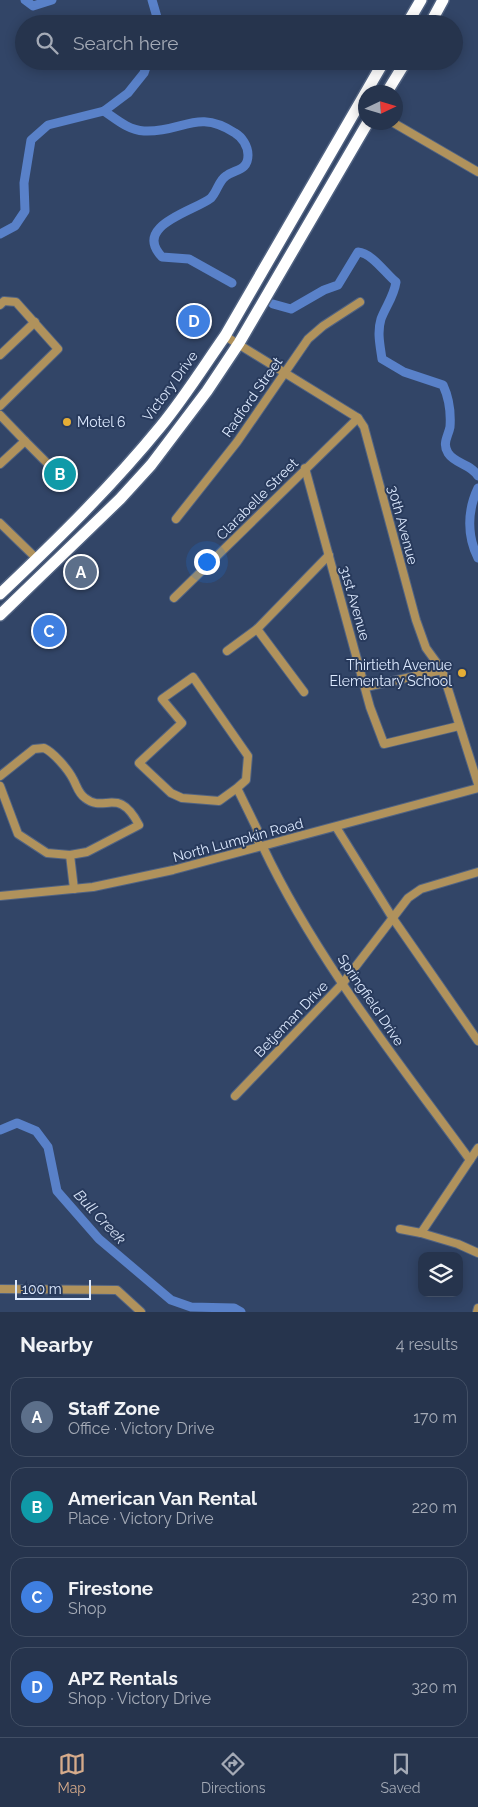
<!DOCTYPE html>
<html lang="en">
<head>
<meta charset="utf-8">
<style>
	body { margin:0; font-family:Raleway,sans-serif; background:#323f57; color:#f1f3f6 }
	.controls { position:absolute; right:15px; bottom:15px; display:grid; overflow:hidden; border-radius:10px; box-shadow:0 2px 12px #0003 }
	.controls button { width:45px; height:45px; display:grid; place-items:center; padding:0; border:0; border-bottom:1px solid #424f65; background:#26344d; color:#f1f3f6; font:25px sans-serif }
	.compass { position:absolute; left:358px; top:85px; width:45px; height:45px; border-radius:50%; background:#26344d; box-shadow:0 2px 12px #0003; rotate:86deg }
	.scale { position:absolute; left:15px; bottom:12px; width:76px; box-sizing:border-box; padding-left:5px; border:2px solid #ddeaff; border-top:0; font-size:14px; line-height:18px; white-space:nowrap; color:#ddeaff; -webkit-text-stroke:4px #283a5c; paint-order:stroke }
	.you { position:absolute; left:206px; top:561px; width:18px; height:18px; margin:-12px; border:4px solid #fff; border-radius:50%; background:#1a73e8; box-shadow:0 0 0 8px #1a73e833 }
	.badge { display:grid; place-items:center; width:32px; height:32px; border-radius:50%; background:#d6ab8b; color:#fff; font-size:16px; font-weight:700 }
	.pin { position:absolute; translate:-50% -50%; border:2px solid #fff; box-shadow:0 1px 5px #0006 }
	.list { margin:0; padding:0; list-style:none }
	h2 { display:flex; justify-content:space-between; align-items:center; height:65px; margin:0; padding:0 20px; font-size:21px }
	h2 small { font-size:16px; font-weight:400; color:#a4aab6 }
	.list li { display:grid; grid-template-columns:32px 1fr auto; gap:15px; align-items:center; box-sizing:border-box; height:80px; margin:0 10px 10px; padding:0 10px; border:1px solid #424f65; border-radius:15px }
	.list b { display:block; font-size:19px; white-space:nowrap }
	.list p { margin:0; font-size:16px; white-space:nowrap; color:#a4aab6 }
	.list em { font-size:16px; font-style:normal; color:#a4aab6 }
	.icon { flex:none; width:28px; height:28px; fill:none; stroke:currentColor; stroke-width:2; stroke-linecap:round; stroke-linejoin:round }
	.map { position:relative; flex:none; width:478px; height:1312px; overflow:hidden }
	.search { position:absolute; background:#26344d; box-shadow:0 2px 12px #0003; left:15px; right:15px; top:15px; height:55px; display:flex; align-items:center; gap:12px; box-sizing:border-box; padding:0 18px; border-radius:28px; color:#a4aab6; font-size:19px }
	.sheet { height:425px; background:#26344d }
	nav { display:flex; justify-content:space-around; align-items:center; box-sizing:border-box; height:70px; border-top:1px solid #424f65; background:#26344d; font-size:14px; color:#a4aab6 }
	nav a { display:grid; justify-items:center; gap:2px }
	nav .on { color:#d6ab8b }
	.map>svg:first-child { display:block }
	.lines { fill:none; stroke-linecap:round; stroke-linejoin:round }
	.river { stroke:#5981c9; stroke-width:9 }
	.minor-casing { stroke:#516382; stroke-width:10 }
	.highway-casing { stroke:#516382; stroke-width:14 }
	.minor { stroke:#b0925c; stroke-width:8 }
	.highway { stroke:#fff; stroke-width:11 }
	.poi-dot { fill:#e5ad36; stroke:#283a5c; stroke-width:2 }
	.labels { text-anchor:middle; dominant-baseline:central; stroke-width:4; stroke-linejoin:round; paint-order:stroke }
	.street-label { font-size:14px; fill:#ddeaff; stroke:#283a5c }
	.poi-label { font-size:14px; fill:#ddeaff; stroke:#283a5c; text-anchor:start }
	.water-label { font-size:15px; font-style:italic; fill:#d4e0f4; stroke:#283a5c }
</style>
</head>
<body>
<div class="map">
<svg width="478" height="1312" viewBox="0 0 478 1312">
	<rect width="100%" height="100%" fill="#324567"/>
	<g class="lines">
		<!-- river -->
		<g class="river">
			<path d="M25 0 33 6 52 0"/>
			<path d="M152 0 159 24"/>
			<path d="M104 111C116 119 128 130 144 131 183 133 196 108 235 133 242 137 248 146 248 155 248 171 235 169 226 176 219 180 217 192 211 198 195 211 132 225 162 257L189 259 232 283"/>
			<path d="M0 234 15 226 25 211 24 183 31 140 48 125 104 111 128 93 144 73 148 61"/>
			<path d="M273 304 291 309 324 290 338 285 358 252C372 253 385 273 396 282 394 296 386 306 381 319 377 332 380 345 382 359L404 372 443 385C449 398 451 413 450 427 448 437 442 443 448 453 455 464 471 464 478 476"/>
			<path d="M478 488C467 511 467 536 478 558"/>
			<path d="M0 1130 17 1123 36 1131 48 1147 57 1191 99 1239 171 1300 191 1307 234 1308 241 1312"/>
		</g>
		<defs>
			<g id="minor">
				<path d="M392 122 478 172"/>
				<path d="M0 305 4 301 16 302 58 349 0 406"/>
				<path d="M225 336 358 418 364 427 416 620 426 648 442 670 478 784"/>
				<path d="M0 355 35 322"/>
				<path d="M0 415 25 441 0 464"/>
				<path d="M25 441 47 463"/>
				<path d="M305 468 370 707 384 744 459 726"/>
				<path d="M176 519 237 442 308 339 323 326 360 302"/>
				<path d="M0 523 37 559"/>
				<path d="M174 598 358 418"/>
				<path d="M257 629 304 692"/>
				<path d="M227 651 257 629 329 555"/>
				<path d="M366 687 442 670"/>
				<path d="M0 776 34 749 44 748C53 752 68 769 73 779 77 786 78 793 85 798 105 814 118 785 139 825L87 852 70 855 47 853 18 834 0 786"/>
				<path d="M237 788 219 801 182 798 171 793 139 763 182 723 162 699 193 677 248 756 246 780 237 788 257 829 258 841"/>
				<path d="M336 827 392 917 478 1041"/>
				<path d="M263 847C316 959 397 1060 470 1160"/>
				<path d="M70 855 74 889"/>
				<path d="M0 896 93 887 173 870 478 788"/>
				<path d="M235 1096 343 983 408 898 421 889 478 872"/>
				<path d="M478 1148 421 1233 458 1244 478 1253"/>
				<path d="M400 1229 421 1233"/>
				<path d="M0 1289 117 1290 141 1312"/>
				<path d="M477 1312 478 1308"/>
			</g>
			<g id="highway">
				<path d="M407 24 421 0"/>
				<path d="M430 24 443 0"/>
				<path d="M387 92 406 61"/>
				<path d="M0 594C56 541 112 486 161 426 184 398 204 366 225 336L384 61"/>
				<path d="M0 615 120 499 151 465 207 391 239 343 368 122"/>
			</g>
		</defs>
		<!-- minor casing -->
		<use href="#minor" class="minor-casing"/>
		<!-- highway casing -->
		<use href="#highway" class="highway-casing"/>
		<!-- minor -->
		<use href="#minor" class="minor"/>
		<!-- highway -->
		<use href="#highway" class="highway"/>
	</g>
	<!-- markers -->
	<g class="poi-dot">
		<circle cx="67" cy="422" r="5"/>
		<circle cx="462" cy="673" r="5"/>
	</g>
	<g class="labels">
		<!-- street labels -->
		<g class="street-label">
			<text transform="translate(170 386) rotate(-54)">Victory Drive</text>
			<text transform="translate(252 397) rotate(-55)">Radford Street</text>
			<text transform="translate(257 499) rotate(-45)">Clarabelle Street</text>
			<text transform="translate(403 525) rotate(75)">30th Avenue</text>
			<text transform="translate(355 603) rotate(74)">31st Avenue</text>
			<text transform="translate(238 840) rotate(-15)">North Lumpkin Road</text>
			<text transform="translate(371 1000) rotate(56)">Springfield Drive</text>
			<text transform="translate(291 1019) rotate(-46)">Betjeman Drive</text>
		</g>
		<!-- poi labels -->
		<g class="poi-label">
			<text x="77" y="422">Motel 6</text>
			<text x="452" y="665" text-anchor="end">Thirtieth Avenue<tspan x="452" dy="16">Elementary School</tspan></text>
		</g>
		<!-- water labels -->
		<g class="water-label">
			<text transform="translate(100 1217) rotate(47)">Bull Creek</text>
		</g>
	</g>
</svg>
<div class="controls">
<button><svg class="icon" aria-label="layers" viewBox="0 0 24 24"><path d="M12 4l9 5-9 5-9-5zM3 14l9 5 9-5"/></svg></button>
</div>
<svg class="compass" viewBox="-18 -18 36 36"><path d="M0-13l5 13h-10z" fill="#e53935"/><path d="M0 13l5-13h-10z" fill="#a4aab6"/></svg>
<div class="scale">100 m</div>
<div class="you"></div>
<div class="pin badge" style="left:81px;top:572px;background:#5c6f8a">A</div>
<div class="pin badge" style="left:60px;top:474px;background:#0f9aa8">B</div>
<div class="pin badge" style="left:49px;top:631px;background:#3f7fe0">C</div>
<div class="pin badge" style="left:194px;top:321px;background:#3f7fe0">D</div>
<div class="search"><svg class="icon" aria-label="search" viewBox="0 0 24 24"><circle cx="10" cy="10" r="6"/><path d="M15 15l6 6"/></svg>Search here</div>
</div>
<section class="sheet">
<h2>Nearby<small>4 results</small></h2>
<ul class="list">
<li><span class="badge" style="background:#5c6f8a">A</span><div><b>Staff Zone</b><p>Office · Victory Drive</p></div><em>170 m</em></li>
<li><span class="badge" style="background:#0f9aa8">B</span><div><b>American Van Rental</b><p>Place · Victory Drive</p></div><em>220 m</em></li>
<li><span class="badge" style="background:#3f7fe0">C</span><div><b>Firestone</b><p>Shop</p></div><em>230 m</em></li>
<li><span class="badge" style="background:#3f7fe0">D</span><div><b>APZ Rentals</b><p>Shop · Victory Drive</p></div><em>320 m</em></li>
</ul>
</section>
<nav>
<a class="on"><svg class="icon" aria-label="map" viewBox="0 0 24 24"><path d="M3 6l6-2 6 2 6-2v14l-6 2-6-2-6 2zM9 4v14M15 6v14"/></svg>Map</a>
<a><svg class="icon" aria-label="directions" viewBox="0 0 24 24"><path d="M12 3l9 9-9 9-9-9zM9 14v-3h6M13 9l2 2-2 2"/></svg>Directions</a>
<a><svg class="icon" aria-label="saved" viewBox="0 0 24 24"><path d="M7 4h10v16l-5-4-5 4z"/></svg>Saved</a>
</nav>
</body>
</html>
